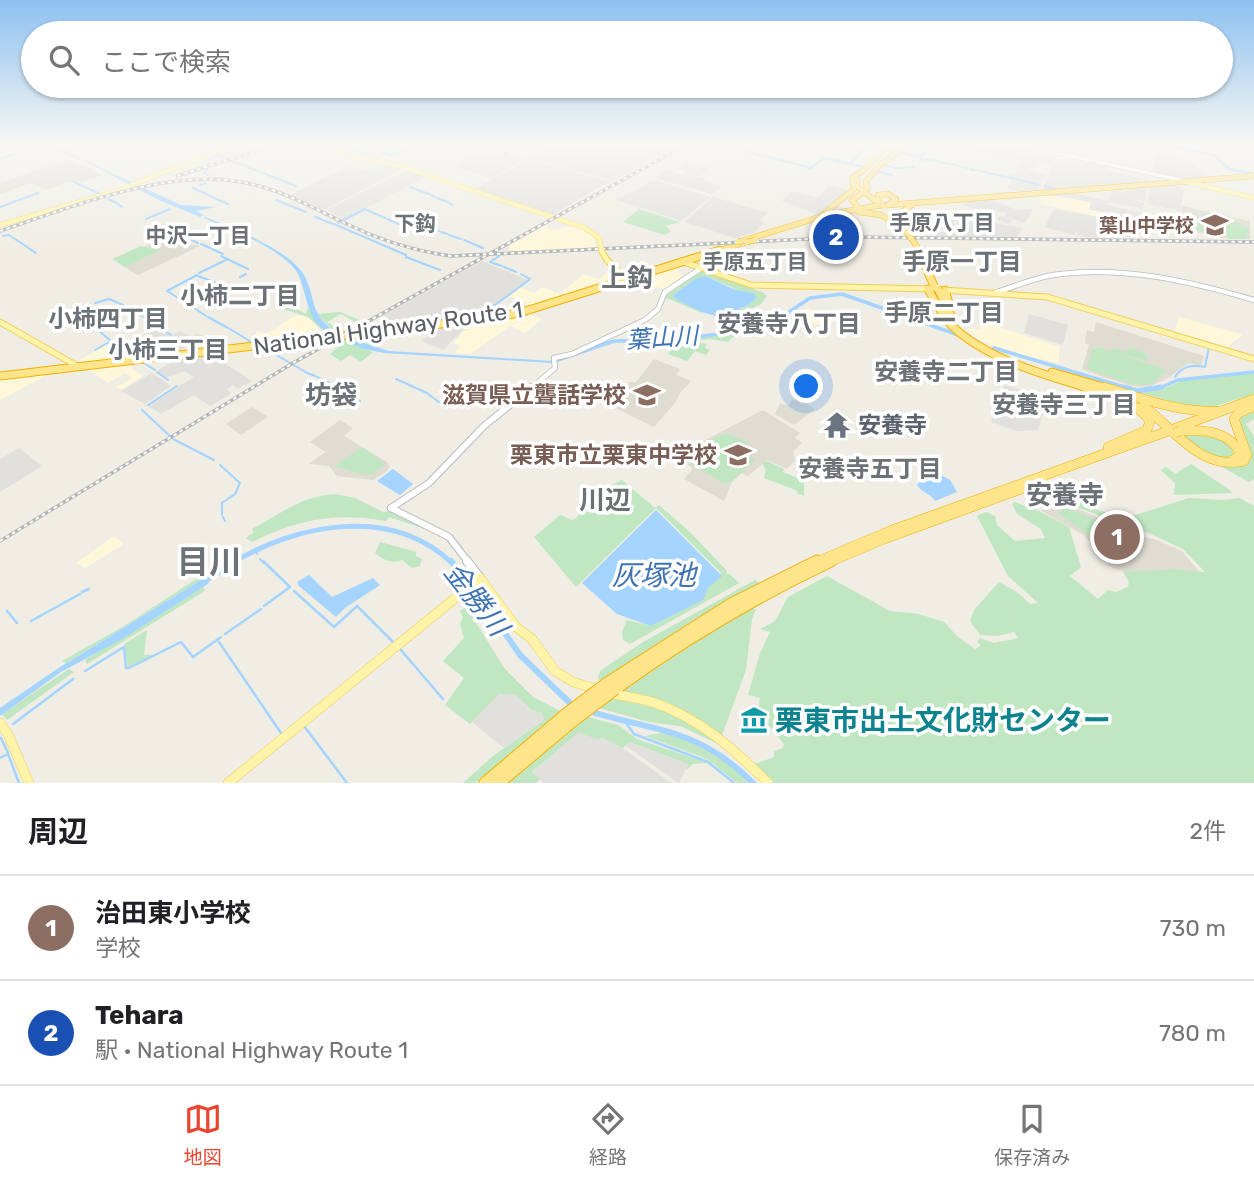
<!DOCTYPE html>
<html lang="ja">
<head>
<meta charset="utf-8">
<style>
	body { margin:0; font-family:Rubik,"Noto Sans JP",sans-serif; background:#f6f6f6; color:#202124 }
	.you { position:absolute; left:807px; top:387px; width:24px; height:24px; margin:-18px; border:5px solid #fff; border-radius:50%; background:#1a73e8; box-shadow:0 0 0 10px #1a73e833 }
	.badge { display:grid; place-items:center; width:46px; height:46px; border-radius:50%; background:#eb442e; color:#fff; font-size:23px; font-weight:700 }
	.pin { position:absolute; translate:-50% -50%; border:4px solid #fff; box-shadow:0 2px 7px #0006 }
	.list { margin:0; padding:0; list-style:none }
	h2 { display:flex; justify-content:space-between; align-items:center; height:91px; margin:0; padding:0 28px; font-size:30px }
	h2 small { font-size:23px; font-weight:400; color:#757577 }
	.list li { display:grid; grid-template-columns:46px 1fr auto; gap:21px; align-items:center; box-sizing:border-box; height:105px; padding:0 28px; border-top:2px solid #e0e0e0 }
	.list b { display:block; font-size:26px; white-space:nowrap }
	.list p { margin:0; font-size:23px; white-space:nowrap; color:#757577 }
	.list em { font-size:23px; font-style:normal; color:#757577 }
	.icon { flex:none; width:38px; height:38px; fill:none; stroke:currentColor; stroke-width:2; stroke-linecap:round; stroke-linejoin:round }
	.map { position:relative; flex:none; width:1254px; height:783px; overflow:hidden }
	.search { position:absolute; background:#fff; box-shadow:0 2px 5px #0004; left:21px; right:21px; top:21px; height:77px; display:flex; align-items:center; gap:18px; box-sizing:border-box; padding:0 24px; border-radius:38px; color:#757577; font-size:26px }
	.sheet { height:301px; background:#fff }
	nav { display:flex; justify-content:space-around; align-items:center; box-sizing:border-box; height:98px; border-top:2px solid #e0e0e0; background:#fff; font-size:19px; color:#757577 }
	nav a { display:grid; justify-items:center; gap:4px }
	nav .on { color:#eb442e }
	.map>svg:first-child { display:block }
	.commercial { fill:#fef7da }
	.industrial { fill:#e2e0dc }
	.education { fill:#dfdcd2 }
	.green { fill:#c0e7c2 }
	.water { fill:#a4d4ff }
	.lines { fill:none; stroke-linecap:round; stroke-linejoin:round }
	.stream-far1 { stroke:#a4d4ff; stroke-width:2 }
	.stream { stroke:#a4d4ff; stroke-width:2.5 }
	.river-far3 { stroke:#a4d4ff; stroke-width:2.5 }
	.river-far2 { stroke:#a4d4ff; stroke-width:3.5 }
	.river-far1 { stroke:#a4d4ff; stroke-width:5 }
	.river { stroke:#a4d4ff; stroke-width:6 }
	.secondary-far3-casing { stroke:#b8bbc0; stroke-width:4.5 }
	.secondary-far2-casing { stroke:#b8bbc0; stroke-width:6 }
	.secondary-far1-casing { stroke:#b8bbc0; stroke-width:8 }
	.secondary-casing { stroke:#b8bbc0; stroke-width:10 }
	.primary-far2-casing { stroke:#f3cd59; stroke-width:5 }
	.primary-far1-casing { stroke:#f3cd59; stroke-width:7 }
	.primary-casing { stroke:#f3cd59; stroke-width:10 }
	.highway-far3-casing { stroke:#f3b000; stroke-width:6 }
	.highway-far2-casing { stroke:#f3b000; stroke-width:9 }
	.highway-far1-casing { stroke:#f3b000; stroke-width:10 }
	.highway-casing { stroke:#f3b000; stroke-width:13 }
	.secondary-far3 { stroke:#fff; stroke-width:3.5 }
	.secondary-far2 { stroke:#fff; stroke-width:4.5 }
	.secondary-far1 { stroke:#fff; stroke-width:6 }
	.secondary { stroke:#fff; stroke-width:8 }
	.primary-far2 { stroke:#fff4a9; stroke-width:4.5 }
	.primary-far1 { stroke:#fff4a9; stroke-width:5 }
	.primary { stroke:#fff4a9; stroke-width:9 }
	.highway-far3 { stroke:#fee58c; stroke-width:5 }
	.highway-far2 { stroke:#fee58c; stroke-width:7 }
	.highway-far1 { stroke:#fee58c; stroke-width:9 }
	.highway { stroke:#fee58c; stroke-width:11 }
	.rail-casing { stroke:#b5b6b6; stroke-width:3.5 }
	.rail { stroke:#fff; stroke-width:2; stroke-dasharray:3.5; stroke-linecap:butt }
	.primary-bridge-far1-casing { stroke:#f3cd59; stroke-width:5; stroke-linecap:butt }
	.primary-bridge-casing { stroke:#f3cd59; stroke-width:7; stroke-linecap:butt }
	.highway-bridge-far3-casing { stroke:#f3b000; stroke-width:6; stroke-linecap:butt }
	.highway-bridge-far2-casing { stroke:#f3b000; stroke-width:9; stroke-linecap:butt }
	.highway-bridge-far1-casing { stroke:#f3b000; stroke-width:10; stroke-linecap:butt }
	.highway-bridge-casing { stroke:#f3b000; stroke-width:13; stroke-linecap:butt }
	.primary-bridge-far1 { stroke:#fff4a9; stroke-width:4.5 }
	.primary-bridge { stroke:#fff4a9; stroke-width:5 }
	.highway-bridge-far3 { stroke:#fee58c; stroke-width:5 }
	.highway-bridge-far2 { stroke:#fee58c; stroke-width:7 }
	.highway-bridge-far1 { stroke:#fee58c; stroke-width:9 }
	.highway-bridge { stroke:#fee58c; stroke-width:11 }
	.labels { text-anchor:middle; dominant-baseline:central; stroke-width:7; stroke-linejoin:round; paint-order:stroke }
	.far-education-label { font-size:19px; font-weight:bold; fill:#785e54; stroke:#fff; text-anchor:end }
	.far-neighbourhood-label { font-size:21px; font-weight:bold; fill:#6d7277; stroke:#fff }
	.far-quarter-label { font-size:21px; font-weight:bold; fill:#6d7277; stroke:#fff }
	.street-label { font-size:23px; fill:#5c6065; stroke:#fff }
	.education-label { font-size:23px; font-weight:bold; fill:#785e54; stroke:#fff; text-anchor:end }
	.worship-label { font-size:23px; font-weight:bold; fill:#5b616d; stroke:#fff; text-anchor:start }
	.neighbourhood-label { font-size:24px; font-weight:bold; fill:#6d7277; stroke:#fff }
	.water-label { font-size:24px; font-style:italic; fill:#3f73b3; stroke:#fff }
	.quarter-label { font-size:26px; font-weight:bold; fill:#6d7277; stroke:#fff }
	.near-water-label { font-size:28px; font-style:italic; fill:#3f73b3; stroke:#fff }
	.near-culture-label { font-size:28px; font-weight:bold; fill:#0d838f; stroke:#fff; text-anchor:start }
	.near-quarter-label { font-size:32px; font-weight:bold; fill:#6d7277; stroke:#fff }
</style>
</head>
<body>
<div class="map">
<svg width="1254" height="783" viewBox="0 0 1254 783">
	<rect width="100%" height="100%" fill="#efede4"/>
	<!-- commercial -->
	<g class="commercial">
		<path d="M1041 194 1091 202 1089 210 1105 213 1104 218 1040 204Z"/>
		<path d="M546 225 550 230 572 226 586 231 593 235 597 249 510 253 509 246Z"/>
		<path d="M672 266 679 269 677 272 683 275 666 290 657 287 649 291 632 281Z"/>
		<path d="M612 269 619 277 618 279 567 295 562 292 583 274 599 279Z"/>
		<path d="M520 287 535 293 542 287 563 295 532 306 508 296Z"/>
		<path d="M806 308 821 313 835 318 829 325 797 323 796 317Z"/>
		<path d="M531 311 517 323 530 314 542 319 525 333 510 326 470 354 454 353 461 347 454 343 464 331 476 325 472 323Z"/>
		<path d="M296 315 308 317 321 331 316 336 256 343 251 340 258 331 266 334Z"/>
		<path d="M1180 317 1241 334 1242 336 1231 343 1227 349 1173 333Z"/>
		<path d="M984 322 1060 347 1058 363 1018 354 980 341 966 328 979 329Z"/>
		<path d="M115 341 134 354 133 356 87 363 79 360Z"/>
		<path d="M118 364H127L143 376 121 390 116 387 132 378 126 373 108 383 86 368H110Z"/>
		<path d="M50 372 37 381 0 400V378L28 375 32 378 33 374Z"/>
		<path d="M114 536 124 544 85 568 76 563Z"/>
	</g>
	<!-- industrial -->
	<g class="industrial">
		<path d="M570 143H684L613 181 530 158 554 144 562 147Z"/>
		<path d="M933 143 958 148 964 143H1007L1044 151 1042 155 1054 158 1051 166 1037 162 1034 169 1027 168V170L1045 175 1037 191 1025 193 1007 188 1013 179 1007 177 1008 173 1015 175 1021 161Z"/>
		<path d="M474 152 510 154 526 158 491 178 450 165 458 163Z"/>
		<path d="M1156 154 1187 160 1196 164 1195 168 1203 169V174L1209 177 1185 179 1152 172Z"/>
		<path d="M1058 158 1070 161 1075 158 1107 165 1106 170 1148 180V184L1041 191Z"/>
		<path d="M529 159 598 179 609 182 552 215 475 189Z"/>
		<path d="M687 161 704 166 707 163 713 164 699 176 693 174 690 176 705 178 703 180 722 186 712 194 656 178 665 169 685 175 687 172 676 169Z"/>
		<path d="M384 164 403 168 324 210 290 195 349 166 363 171Z"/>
		<path d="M408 170 427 176 345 219 326 210Z"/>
		<path d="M654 180 710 197 681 221 617 200Z"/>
		<path d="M1169 184 1184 189 1180 211 1147 204 1151 185Z"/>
		<path d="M829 185 849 191 818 215 782 201 792 191 818 198Z"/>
		<path d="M1129 187 1147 190 1145 201 1129 198 1144 203 1143 209 1109 202 1106 204 1142 213 1138 221 1089 209 1091 202 1045 194 1067 192 1108 201 1113 190 1126 193Z"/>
		<path d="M713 197 767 213 761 219 764 223 754 233 735 238 684 222Z"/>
		<path d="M987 198 1017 210 1033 209 1025 223 1010 218 1012 220 1010 224 997 220 999 216 1005 217 1006 213 995 210 993 213 964 206 962 201Z"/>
		<path d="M907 209 952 217 956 229 912 230 904 218H925L922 213 905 212Z"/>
		<path d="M1054 209 1104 218 1102 227 1136 235V237H1087L1078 236 1077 231 1074 235 1044 227Z"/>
		<path d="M955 218 987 225 989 222 1022 228 1017 237 934 236 930 232H961Z"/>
		<path d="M482 261 528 280 479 317 399 326 392 320 381 319 382 316Z"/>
		<path d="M1029 314 1068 325 1063 345 1024 333Z"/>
		<path d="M469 323 443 350 422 341 438 329 436 327Z"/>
		<path d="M159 327 171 336 180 331 192 337 198 333 208 339 195 347 190 345 176 352 136 356 154 346 142 336Z"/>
		<path d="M215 353 212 355 252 381 238 389 233 385 227 389 231 394 210 406 194 395 161 414 148 406 194 377 185 371 165 378 156 371 181 357Z"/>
		<path d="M152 373 171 386 145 404 121 391Z"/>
		<path d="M1004 385 1048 398 1046 407 1002 394Z"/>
		<path d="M999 395 1044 409 1038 430 1017 431 991 422Z"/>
		<path d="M19 448 42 466 0 492V459Z"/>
		<path d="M507 693 516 694 530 710 542 713 544 720 504 748 472 722 499 694Z"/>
		<path d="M577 733 613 741 671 783H544L532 773Z"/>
		<path d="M628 742 688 764 679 783 626 746Z"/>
	</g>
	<!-- education -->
	<g class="education">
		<path d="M68 159 103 175 80 183 73 180 47 190 31 183 0 194V183Z"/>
		<path d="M1182 206 1250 221V239L1220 238 1179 228Z"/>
		<path d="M161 240 200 246 138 275 112 259Z"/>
		<path d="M1096 322 1204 356 1201 366 1188 363 1170 377 1148 387 1132 386 1103 377 1082 369 1089 345 1085 343 1087 330 1094 332Z"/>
		<path d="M654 359 680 369 676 375 691 381 680 393 675 403 654 427 607 404 630 382H636Z"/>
		<path d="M797 398 815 409 794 425 775 414 780 403 788 406 791 400Z"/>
		<path d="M252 407 268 417 241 435 226 424Z"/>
		<path d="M763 410 800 433 795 438 802 443 793 451 795 461 787 469 767 460 748 476 742 473 732 482 724 501 684 479 693 468 678 460 690 448Z"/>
		<path d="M340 420 353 428 344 436 387 462 390 467 387 471 373 480 337 476 329 466 309 464 326 452 310 442Z"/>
		<path d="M1059 501 1097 517 1124 533 1154 539 1182 551 1201 574 1174 569 1129 573 1112 568 1084 535 1041 511Z"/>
	</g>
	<!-- green -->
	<g class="green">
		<path d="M639 209 680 222 666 226 671 231 665 235 623 222Z"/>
		<path d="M1189 220 1239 222 1250 231 1245 234 1250 239H1229L1223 233H1214L1216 235 1190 229Z"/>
		<path d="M141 246 160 250 125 267 113 259Z"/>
		<path d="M701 271 762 292 767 296 761 304 745 311 739 309 749 305 756 298 705 276 695 279 672 296 704 312 732 317 742 313 737 318 700 312 664 297Z"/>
		<path d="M288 293 289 297 297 302 292 307 306 314 308 307 318 322 332 333 334 331 317 314 340 312 359 320 357 323 341 314 327 322 342 331 328 335 308 317 283 309 280 299Z"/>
		<path d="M747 323 751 324C743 332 735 334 728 342L710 339 691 341 707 344 705 348 710 350 706 355 695 351 687 361 668 354 671 350 652 341 732 334 742 331Z"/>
		<path d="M357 336 354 339 378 347 345 339 373 352 361 362 350 355 341 361 330 354 338 347 330 342 338 338Z"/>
		<path d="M1100 348 1111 352 1112 348 1126 352 1130 348 1147 354V361L1115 353 1167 370 1151 384 1142 385 1131 384 1087 369 1092 350Z"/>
		<path d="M1254 373V394L1203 410 1134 391 1165 388 1184 380Z"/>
		<path d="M1254 408V419L1246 424 1254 436V479L1249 482 1218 465H1242L1237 417Z"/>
		<path d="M726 433 749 443 741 451 755 460 731 482 724 483 682 459 693 448Z"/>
		<path d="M1218 435 1239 451 1231 460 1208 454 1184 436Z"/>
		<path d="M362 447 385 464 372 475 361 474 335 466Z"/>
		<path d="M767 461 784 469 783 472 795 477 804 476V496L797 493 798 491 764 478 766 470 762 463Z"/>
		<path d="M1191 464 1231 491 1232 493 1174 495 1175 483 1161 470 1166 467 1175 474Z"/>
		<path d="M622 480 655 508 659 505 691 533 727 571 726 574H730L739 583 630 644 623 640 622 632 627 620 651 626 702 600 708 588 721 573 656 508 576 587 534 537 560 515 572 520 576 518 605 488Z"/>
		<path d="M1062 484 1098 510 1126 518 1189 498 1223 500 1240 498 1254 506V783H773L755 764 774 757V751L783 748 784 744 768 725 770 716 758 711 760 698 748 695 760 653 770 632 760 629 775 621 788 597 827 576 890 611 919 614 944 622 958 637 975 649 981 646 977 642 980 638 994 643 1018 638 1014 632 998 636 980 635 970 621 974 610 999 582 1017 592 1030 604 1038 603 1008 576 977 516 986 512 995 516 997 525 1015 541 1045 538 1041 529 1017 514 1012 504 1014 502 1035 509 1069 527 1081 567 1070 576 1098 599 1108 590 1116 592 1128 587 1129 582 1123 572 1174 569 1205 572 1183 549 1146 532 1119 528 1096 514 1067 504 1049 489Z"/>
		<path d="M335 494 355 498 383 512 393 511 431 531 389 517 386 521C338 512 297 519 252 542L246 538 254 532 252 529C280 514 302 496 335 494Z"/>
		<path d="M1064 508C1091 517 1114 525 1133 546L1109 552 1104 550 1094 539 1058 513Z"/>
		<path d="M380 542 416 552V556L422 559 420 566 412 568 402 560C392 564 383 560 375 553Z"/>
		<path d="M201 576 204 578 66 663 62 661 124 626Z"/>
		<path d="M755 580 759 583 697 618 600 681 598 678 600 671 643 642Z"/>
		<path d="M203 587 205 590 200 594 87 664 85 660Z"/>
		<path d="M466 607 505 669 533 697 560 711 476 783H463L493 756 544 720 542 713 531 710 515 694H499L470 724 445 705 464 678 443 661 464 638 460 624 463 617 460 611Z"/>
		<path d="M756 609 752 620 746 670 722 735C690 713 660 699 622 691L745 610Z"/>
		<path d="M147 630 144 655H154L128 667 124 644Z"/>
		<path d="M69 669 74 672 7 720 2 714Z"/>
		<path d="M612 698C660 708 682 714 720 745L680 726 649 722 599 708Z"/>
		<path d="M588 717 618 725 637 739 708 763 693 764 686 770 688 764 629 742 623 748 603 738 598 739 578 733 532 772 540 779 536 783H509Z"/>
		<path d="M662 733C697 739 724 758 748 783H737L707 759 645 736Z"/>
	</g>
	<!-- water -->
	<g class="water">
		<path d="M75 156 181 205 216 207 196 211 204 215 200 217 161 201Z"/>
		<path d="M205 217C233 228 289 250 304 275 317 299 308 313 335 331 307 334 307 288 297 272 283 250 228 227 203 218Z"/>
		<path d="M705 276 733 289 755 294 756 298 749 305 735 310 736 315C718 322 688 307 672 296L695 279Z"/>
		<path d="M347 338 389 351 552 361 553 363 384 353 361 348 345 340Z"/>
		<path d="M393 469 413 484 400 495 377 481Z"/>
		<path d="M930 469 950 480 957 492 935 501C930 493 922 493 917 485Z"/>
		<path d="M656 510 722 576 708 588 703 600 651 626 617 614 582 583Z"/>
		<path d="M309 575 332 597 373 578 380 585 345 608 336 617 299 586 297 582Z"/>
		<path d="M204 578 209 583 203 587 124 638 61 672 0 716V708L57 669Z"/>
	</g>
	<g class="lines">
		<!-- stream-far1 -->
		<g class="stream-far1">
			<path d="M92 143 98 146"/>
			<path d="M161 143 159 146 169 144"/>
			<path d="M332 143 369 155"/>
			<path d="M172 144H190"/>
			<path d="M191 144 194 143"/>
			<path d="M99 146 110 143 125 145"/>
			<path d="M147 146H158"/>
			<path d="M134 147 144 146"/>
			<path d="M381 152 387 154"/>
			<path d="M503 153H507"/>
			<path d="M389 155 406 151 420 143"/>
			<path d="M0 159 17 153"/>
			<path d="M210 159 217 155"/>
			<path d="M230 160 296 186"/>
			<path d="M920 162 921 159 937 161"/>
			<path d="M940 162 956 165"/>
			<path d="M851 164 863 167"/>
			<path d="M883 165 896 168"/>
			<path d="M206 166 210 160"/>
			<path d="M959 166 967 168"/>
			<path d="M897 168 914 167"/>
			<path d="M970 169 979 171"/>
			<path d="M206 171 207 167"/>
			<path d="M877 171 892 175"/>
			<path d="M981 171 992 174"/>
			<path d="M204 173 208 175"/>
			<path d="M994 174 1005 177"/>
			<path d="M1007 177 1040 185"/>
			<path d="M72 181 100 194"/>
			<path d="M200 185 206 183"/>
			<path d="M1044 186 1059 190"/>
			<path d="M410 187 429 194"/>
			<path d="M193 188 213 197"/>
			<path d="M431 195 435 197"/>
			<path d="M214 198 228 204"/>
			<path d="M437 198 448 202"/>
			<path d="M108 199 117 203"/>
			<path d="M276 200 306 212"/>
			<path d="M449 203 452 205"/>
			<path d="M118 204 122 207"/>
			<path d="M0 207 38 193"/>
			<path d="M367 210 385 218"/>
			<path d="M315 217 333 224"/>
			<path d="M146 219 170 209"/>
			<path d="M387 219 394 222"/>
			<path d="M338 223 365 209"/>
			<path d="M396 223 404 226"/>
			<path d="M334 224 406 255"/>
			<path d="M173 231 182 235"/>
			<path d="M418 232 428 227 439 231"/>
			<path d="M441 232 447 234"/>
			<path d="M449 235 461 239"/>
			<path d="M3 236 9 235 36 253"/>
			<path d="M183 236 198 243"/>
			<path d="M464 240 483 248"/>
			<path d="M201 244 210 248"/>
			<path d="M212 249 223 254"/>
			<path d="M494 252 499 254"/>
			<path d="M221 256 248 269"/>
			<path d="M499 256 490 262 502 266"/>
			<path d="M406 257 440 270"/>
			<path d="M504 267 516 272"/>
			<path d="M199 273 228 259"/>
			<path d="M521 274 530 279"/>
			<path d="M198 276 219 284"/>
			<path d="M240 277 246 274"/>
			<path d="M167 291 197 275"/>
			<path d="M167 291 175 296"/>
			<path d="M176 297 185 302"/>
			<path d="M95 303 109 299 123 305"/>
			<path d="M187 303 206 316"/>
			<path d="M125 306 133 310"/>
			<path d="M737 309 753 318"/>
			<path d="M79 310 91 304"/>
			<path d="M134 311 150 321"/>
			<path d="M480 316 529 280"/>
			<path d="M208 317 228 328"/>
			<path d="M152 322 171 335"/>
			<path d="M93 326 111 341 95 350"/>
			<path d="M230 329 253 343"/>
			<path d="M116 341 135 354"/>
			<path d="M266 349 304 371"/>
			<path d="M144 363 155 370"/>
			<path d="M157 372 168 380"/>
			<path d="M305 372 315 376"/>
			<path d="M317 377 330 383"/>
			<path d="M1175 377C1183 365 1192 365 1205 367L1209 347"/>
			<path d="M396 379 427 393 440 403 458 396 464 399"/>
			<path d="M1175 381 1178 380"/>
			<path d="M346 392 360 401"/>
			<path d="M148 405 177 386"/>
			<path d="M142 410 172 438"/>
			<path d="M173 439 214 460"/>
			<path d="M220 465 240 483 235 494 222 503V515"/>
			<path d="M223 517 225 521"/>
			<path d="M254 550 257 554"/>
			<path d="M260 559 264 563"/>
		</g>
		<!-- stream -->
		<g class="stream">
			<path d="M263 561 290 587 264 606"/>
			<path d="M294 591 334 627 357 606 393 642"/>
			<path d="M82 592 89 589"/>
			<path d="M7 611 17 623"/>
			<path d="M31 621 80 594"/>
			<path d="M225 634 261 609"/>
			<path d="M219 642 281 733"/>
			<path d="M400 649 443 699"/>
			<path d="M85 671 124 647 126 668H129L181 642 193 657 221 637"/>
			<path d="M626 723 634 734 708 762 734 783"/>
			<path d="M13 724 73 679"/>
			<path d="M304 726 347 783"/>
			<path d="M1 738 8 753"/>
			<path d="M0 758 8 754 19 783"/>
		</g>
		<!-- river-far3 -->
		<g class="river-far3">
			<path d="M47 143 78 158"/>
			<path d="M718 143 735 148"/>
			<path d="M1154 143 1214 155 1229 169 1254 174"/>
			<path d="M931 147H958L964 143"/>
			<path d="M220 152 217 155 228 159"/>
			<path d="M748 152 811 168 818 162"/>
			<path d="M899 152 920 157 925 152"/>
			<path d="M856 158 869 144 887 148"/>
			<path d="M819 162 824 158 851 164 854 159"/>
		</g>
		<!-- river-far2 -->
		<g class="river-far2">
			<path d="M994 348 1131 389"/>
			<path d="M552 362 614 341 671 340 735 332 751 319 786 314 810 298 842 294 964 337"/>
			<path d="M1157 389 1178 380 1254 372"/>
		</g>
		<!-- river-far1 -->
		<g class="river-far1">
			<path d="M1125 387 1137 391 1161 387"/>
			<path d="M232 563C297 524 391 505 452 563"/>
		</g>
		<!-- river -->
		<g class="river">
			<path d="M451 561 475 590 520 655 573 706"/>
			<path d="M203 582 235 561"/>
			<path d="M588 711C658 732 698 728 753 783"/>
		</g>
		<defs>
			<g id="secondary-far3">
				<path d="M1010 143 1181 180"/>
				<path d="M1058 154 1065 143"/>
			</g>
			<g id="secondary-far2">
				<path d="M997 292C1016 286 1034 278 1053 275 1122 265 1189 281 1254 300"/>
				<path d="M530 389 555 368 554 358 572 354 645 320 658 309 665 292 700 269"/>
			</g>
			<g id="secondary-far1">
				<path d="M391 508 429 483 484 426 532 387"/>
				<path d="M391 508 449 537 469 563"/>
			</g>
			<path id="secondary" d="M467 561 480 578"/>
			<g id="primary-far2">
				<path d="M324 143 351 157 397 165 585 228 599 238"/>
				<path d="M1252 143 1254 145"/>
				<path d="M1188 182 1254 198"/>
				<path d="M0 225 117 191 237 143"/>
			</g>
			<g id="primary-far1">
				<path d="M607 260 626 279"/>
				<path d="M681 261 751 285 932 289"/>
				<path d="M943 290 1047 297 1254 359"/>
				<path d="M0 322 79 367"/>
			</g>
			<g id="primary">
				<path d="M609 693C623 696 638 698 652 702 698 717 734 749 768 783"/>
				<path d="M0 723 8 734 29 783"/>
				<path d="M228 783 480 578 516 627 532 639 555 671 573 682 599 690"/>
			</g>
			<g id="highway-far3">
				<path d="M857 180V186L879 204"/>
				<path d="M867 189 866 181 881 164 911 143"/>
				<path d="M879 202 878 195 888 194 896 199 889 204"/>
				<path d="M860 210 852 200 862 193"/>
				<path d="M859 212 881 215 898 225"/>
				<path d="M825 213 854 189 852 178 864 170 885 147 899 151"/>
				<path d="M903 228 899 214 913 204"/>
				<path d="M742 241 826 215 876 206 1254 176"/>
				<path d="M714 252 747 242"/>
			</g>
			<g id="highway-far2">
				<path d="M926 268 935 288"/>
				<path d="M928 289C935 301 942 316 952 326 988 360 1046 375 1091 389"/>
				<path d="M945 290 950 307"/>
				<path d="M939 291 951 316"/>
				<path d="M1052 372 1110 389"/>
				<path d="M0 376 492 318 519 313 720 250"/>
			</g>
			<g id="highway-far1">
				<path d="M1086 387C1111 395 1134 400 1150 421L1147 430 1108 447"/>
				<path d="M1104 387C1144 399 1180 413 1221 411"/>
				<path d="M1143 406C1175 429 1200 471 1244 461L1247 455 1234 419 1239 413 1254 406"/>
				<path d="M1176 428 1254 399"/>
				<path d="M1180 431C1204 429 1230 431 1241 455L1231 461"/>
				<path d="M814 563 892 530 1171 430"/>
				<path d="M827 563 884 539 1043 481"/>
			</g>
			<g id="highway">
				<path d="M606 684 731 604 817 561"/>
				<path d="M615 689C683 640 755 597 831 561"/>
				<path d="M485 783 565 715"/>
				<path d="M499 783 574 720"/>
			</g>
		</defs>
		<!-- secondary-far3 casing -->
		<use href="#secondary-far3" class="secondary-far3-casing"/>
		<!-- secondary-far2 casing -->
		<use href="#secondary-far2" class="secondary-far2-casing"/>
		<!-- secondary-far1 casing -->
		<use href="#secondary-far1" class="secondary-far1-casing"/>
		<!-- secondary casing -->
		<use href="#secondary" class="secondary-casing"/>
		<!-- primary-far2 casing -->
		<use href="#primary-far2" class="primary-far2-casing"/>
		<!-- primary-far1 casing -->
		<use href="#primary-far1" class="primary-far1-casing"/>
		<!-- primary casing -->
		<use href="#primary" class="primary-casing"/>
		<!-- highway-far3 casing -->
		<use href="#highway-far3" class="highway-far3-casing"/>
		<!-- highway-far2 casing -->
		<use href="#highway-far2" class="highway-far2-casing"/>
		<!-- highway-far1 casing -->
		<use href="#highway-far1" class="highway-far1-casing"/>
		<!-- highway casing -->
		<use href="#highway" class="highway-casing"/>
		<!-- secondary-far3 -->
		<use href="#secondary-far3" class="secondary-far3"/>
		<!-- secondary-far2 -->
		<use href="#secondary-far2" class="secondary-far2"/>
		<!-- secondary-far1 -->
		<use href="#secondary-far1" class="secondary-far1"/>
		<!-- secondary -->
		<use href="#secondary" class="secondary"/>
		<!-- primary-far2 -->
		<use href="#primary-far2" class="primary-far2"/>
		<!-- primary-far1 -->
		<use href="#primary-far1" class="primary-far1"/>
		<!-- primary -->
		<use href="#primary" class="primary"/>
		<!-- highway-far3 -->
		<use href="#highway-far3" class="highway-far3"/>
		<!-- highway-far2 -->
		<use href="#highway-far2" class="highway-far2"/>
		<!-- highway-far1 -->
		<use href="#highway-far1" class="highway-far1"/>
		<!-- highway -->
		<use href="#highway" class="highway"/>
		<defs>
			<g id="rail">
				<path d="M177 176 282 143"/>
				<path d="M0 231C75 206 176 164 255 185 288 193 319 211 349 225 382 241 415 251 451 256L851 237 1254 242"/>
				<path d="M0 541 293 363 689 143"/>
			</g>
		</defs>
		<!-- rail casing -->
		<use href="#rail" class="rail-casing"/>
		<!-- rail -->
		<use href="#rail" class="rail"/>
		<defs>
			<path id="primary-bridge-far1" d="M599 238 602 252"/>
			<path id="primary-bridge" d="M601 250 607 260"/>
			<g id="highway-bridge-far3">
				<path d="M881 204 884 207"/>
				<path d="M905 230 921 252"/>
				<path d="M738 242 742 241"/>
				<path d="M747 242 755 240"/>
			</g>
			<g id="highway-bridge-far2">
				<path d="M920 250 928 268"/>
				<path d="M937 288 939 291"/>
			</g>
			<path id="highway-bridge-far1" d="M1174 433 1180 431"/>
			<g id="highway-bridge">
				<path d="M565 715 606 684"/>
				<path d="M574 720 615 689"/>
			</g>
		</defs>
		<!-- primary-bridge-far1 casing -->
		<use href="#primary-bridge-far1" class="primary-bridge-far1-casing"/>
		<!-- primary-bridge casing -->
		<use href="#primary-bridge" class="primary-bridge-casing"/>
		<!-- highway-bridge-far3 casing -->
		<use href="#highway-bridge-far3" class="highway-bridge-far3-casing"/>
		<!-- highway-bridge-far2 casing -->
		<use href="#highway-bridge-far2" class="highway-bridge-far2-casing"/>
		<!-- highway-bridge-far1 casing -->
		<use href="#highway-bridge-far1" class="highway-bridge-far1-casing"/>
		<!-- highway-bridge casing -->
		<use href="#highway-bridge" class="highway-bridge-casing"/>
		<!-- primary-bridge-far1 -->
		<use href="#primary-bridge-far1" class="primary-bridge-far1"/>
		<!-- primary-bridge -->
		<use href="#primary-bridge" class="primary-bridge"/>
		<!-- highway-bridge-far3 -->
		<use href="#highway-bridge-far3" class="highway-bridge-far3"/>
		<!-- highway-bridge-far2 -->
		<use href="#highway-bridge-far2" class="highway-bridge-far2"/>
		<!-- highway-bridge-far1 -->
		<use href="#highway-bridge-far1" class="highway-bridge-far1"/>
		<!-- highway-bridge -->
		<use href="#highway-bridge" class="highway-bridge"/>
	</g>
	<!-- sky -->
	<linearGradient id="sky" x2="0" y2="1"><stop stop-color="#8dc1f1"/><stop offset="0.57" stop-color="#f8f7f3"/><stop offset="1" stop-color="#f8f7f3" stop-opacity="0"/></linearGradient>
	<rect width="1254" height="253" fill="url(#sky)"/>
	<!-- icons -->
	<defs>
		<symbol id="school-bare" viewBox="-9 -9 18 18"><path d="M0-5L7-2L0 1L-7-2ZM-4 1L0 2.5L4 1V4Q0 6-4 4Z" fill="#8d6e63" stroke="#fff" stroke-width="2.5" paint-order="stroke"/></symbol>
		<symbol id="temple-bare" viewBox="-9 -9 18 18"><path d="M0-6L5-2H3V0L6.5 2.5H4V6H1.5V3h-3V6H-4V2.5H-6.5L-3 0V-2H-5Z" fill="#6b7280" stroke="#fff" stroke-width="2.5" paint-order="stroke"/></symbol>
		<symbol id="museum-bare" viewBox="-9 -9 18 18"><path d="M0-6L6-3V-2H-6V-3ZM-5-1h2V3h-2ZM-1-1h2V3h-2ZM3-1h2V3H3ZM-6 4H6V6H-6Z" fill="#0f9aa8" stroke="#fff" stroke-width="2.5" paint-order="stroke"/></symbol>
	</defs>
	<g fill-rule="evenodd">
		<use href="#school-bare" x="1196" y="206" width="38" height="38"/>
		<use href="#school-bare" x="628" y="376" width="38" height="38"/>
		<use href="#temple-bare" x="818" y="406" width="38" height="38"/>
		<use href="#school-bare" x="719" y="436" width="38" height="38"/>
		<use href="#museum-bare" x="735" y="701" width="38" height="38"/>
	</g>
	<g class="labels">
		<!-- far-education labels -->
		<g class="far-education-label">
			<text x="1194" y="225">葉山中学校</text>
		</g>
		<!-- far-neighbourhood labels -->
		<g class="far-neighbourhood-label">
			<text x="942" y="222">手原八丁目</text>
			<text x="198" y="235">中沢一丁目</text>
			<text x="755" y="261">手原五丁目</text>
		</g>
		<!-- far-quarter labels -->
		<g class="far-quarter-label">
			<text x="415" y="223">下鈎</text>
		</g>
		<!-- street labels -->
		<g class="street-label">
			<text transform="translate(388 328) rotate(-8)">National Highway Route 1</text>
		</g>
		<!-- education labels -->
		<g class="education-label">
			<text x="626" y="395">滋賀県立聾話学校</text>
			<text x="717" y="455">栗東市立栗東中学校</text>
		</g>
		<!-- worship labels -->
		<g class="worship-label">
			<text x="858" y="425">安養寺</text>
		</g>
		<!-- neighbourhood labels -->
		<g class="neighbourhood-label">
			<text x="962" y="262">手原一丁目</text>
			<text x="240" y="296">小柿二丁目</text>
			<text x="944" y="313">手原二丁目</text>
			<text x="108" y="319">小柿四丁目</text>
			<text x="789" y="324">安養寺八丁目</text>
			<text x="168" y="350">小柿三丁目</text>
			<text x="946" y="372">安養寺二丁目</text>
			<text x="1064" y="405">安養寺三丁目</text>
			<text x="870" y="469">安養寺五丁目</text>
		</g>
		<!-- water labels -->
		<g class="water-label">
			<text transform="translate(662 338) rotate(-4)">葉山川</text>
		</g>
		<!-- quarter labels -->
		<g class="quarter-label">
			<text x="627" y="278">上鈎</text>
			<text x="331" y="395">坊袋</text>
			<text x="1065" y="495">安養寺</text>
			<text x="605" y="500">川辺</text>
		</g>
		<!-- near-water labels -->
		<g class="near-water-label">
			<text x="654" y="575">灰塚池</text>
			<text transform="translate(476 599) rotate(52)">金勝川</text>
		</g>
		<!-- near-culture labels -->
		<g class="near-culture-label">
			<text x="775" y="720">栗東市出土文化財センター</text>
		</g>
		<!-- near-quarter labels -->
		<g class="near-quarter-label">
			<text x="209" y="562">目川</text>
		</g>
	</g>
</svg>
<div class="you"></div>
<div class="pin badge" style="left:1117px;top:537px;background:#8d6e63">1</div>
<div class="pin badge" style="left:836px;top:237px;background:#1a4fb4">2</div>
<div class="search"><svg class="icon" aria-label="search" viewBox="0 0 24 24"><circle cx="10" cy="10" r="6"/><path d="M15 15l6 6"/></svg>ここで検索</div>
</div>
<section class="sheet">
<h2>周辺<small>2件</small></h2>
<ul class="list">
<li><span class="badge" style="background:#8d6e63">1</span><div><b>治田東小学校</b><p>学校</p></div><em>730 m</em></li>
<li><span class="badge" style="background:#1a4fb4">2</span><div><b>Tehara</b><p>駅 · National Highway Route 1</p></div><em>780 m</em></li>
</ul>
</section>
<nav>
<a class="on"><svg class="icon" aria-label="map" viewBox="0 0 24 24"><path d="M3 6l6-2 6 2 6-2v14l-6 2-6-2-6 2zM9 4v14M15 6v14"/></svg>地図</a>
<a><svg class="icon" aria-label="directions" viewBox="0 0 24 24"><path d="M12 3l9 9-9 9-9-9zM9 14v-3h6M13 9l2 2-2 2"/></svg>経路</a>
<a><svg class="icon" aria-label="saved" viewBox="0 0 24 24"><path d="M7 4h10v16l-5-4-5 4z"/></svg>保存済み</a>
</nav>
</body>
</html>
